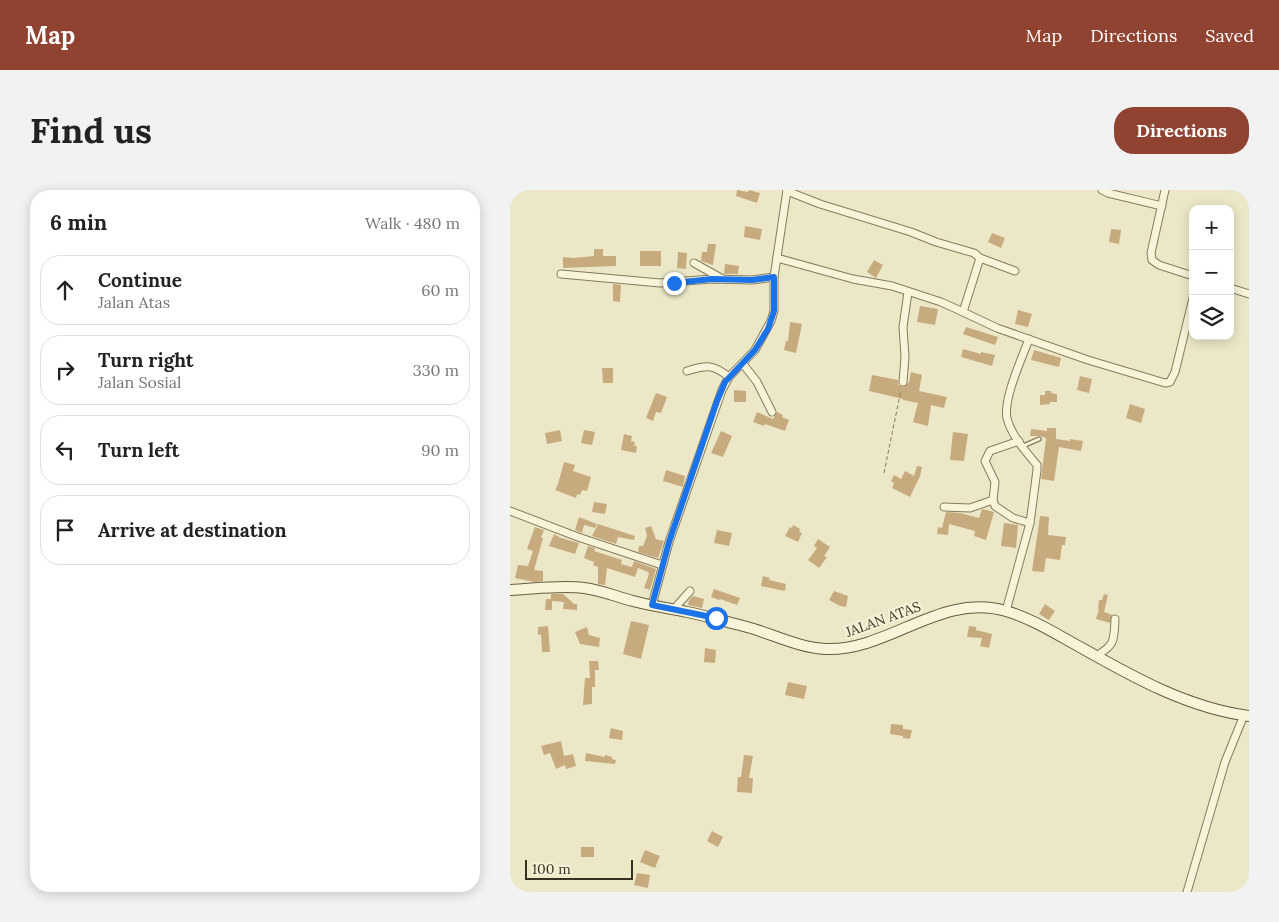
<!DOCTYPE html>
<html lang="en">
<head>
<meta charset="utf-8">
<style>
	body { margin:0; font-family:Lora,serif; background:#f2f2f2; color:#222 }
	.controls { position:absolute; right:15px; top:15px; display:grid; overflow:hidden; border-radius:10px; box-shadow:0 2px 12px #0003 }
	.controls button { width:45px; height:45px; display:grid; place-items:center; padding:0; border:0; border-bottom:1px solid #e0e0e0; background:#fff; color:#222; font:25px sans-serif }
	.scale { position:absolute; left:15px; bottom:12px; width:108px; box-sizing:border-box; padding-left:5px; border:2px solid #373020; border-top:0; font-size:14px; line-height:18px; white-space:nowrap; color:#373020; -webkit-text-stroke:4px #f3f1d6; paint-order:stroke }
	.stop { position:absolute; width:15px; height:15px; margin:-11px; border:4px solid #1a73e8; border-radius:50%; background:#fff }
	.stop.end { background:#1a73e8; border-color:#fff; box-shadow:0 1px 5px #0008 }
	.list { margin:0; padding:0; list-style:none }
	h2 { display:flex; justify-content:space-between; align-items:center; height:65px; margin:0; padding:0 20px; font-size:21px }
	h2 small { font-size:16px; font-weight:400; color:#767676 }
	.list li { display:grid; grid-template-columns:32px 1fr auto; gap:15px; align-items:center; box-sizing:border-box; height:70px; margin:0 10px 10px; padding:0 10px; border:1px solid #e0e0e0; border-radius:20px }
	.list b { display:block; font-size:19px; white-space:nowrap }
	.list p { margin:0; font-size:16px; white-space:nowrap; color:#767676 }
	.list em { font-size:16px; font-style:normal; color:#767676 }
	.icon { flex:none; width:28px; height:28px; fill:none; stroke:currentColor; stroke-width:2; stroke-linecap:round; stroke-linejoin:round }
	.map { position:relative; flex:none; width:739px; height:702px; overflow:hidden; border-radius:20px }
	header { display:flex; align-items:center; gap:30px; box-sizing:border-box; height:70px; padding:0 25px; background:#914331; color:#fff }
	header strong { font-size:24px }
	nav { display:flex; gap:28px; margin-inline-start:auto; font-size:18px }
	.intro { display:flex; align-items:center; justify-content:space-between; box-sizing:border-box; height:120px; padding:0 30px }
	h1 { margin:0; font-size:35px }
	.button { padding:12px 22px; border-radius:20px; background:#914331; color:#fff; font-size:18px; font-weight:700 }
	main { display:flex; gap:30px; padding:0 30px }
	aside { flex:1; background:#fff; border-radius:20px; box-shadow:0 2px 12px #0003 }
	.map>svg:first-child { display:block }
	.building { fill:#c7ab7f }
	.lines { fill:none; stroke-linecap:round; stroke-linejoin:round }
	.lane-casing { stroke:#867b5d; stroke-width:5.5 }
	.street-casing { stroke:#867b5d; stroke-width:9 }
	.secondary-casing { stroke:#685c40; stroke-width:12 }
	.path { stroke:#867b5d; stroke-width:1; stroke-dasharray:4 2.5; stroke-linecap:butt }
	.lane { stroke:#f7f4da; stroke-width:3 }
	.street { stroke:#f7f4da; stroke-width:7 }
	.secondary { stroke:#f7f4da; stroke-width:10 }
	.route { stroke:#1a73e8; stroke-width:6 }
	.labels { text-anchor:middle; dominant-baseline:central; stroke-width:4.5; stroke-linejoin:round; paint-order:stroke }
	.street-label { font-size:14px; fill:#373020; stroke:#f3f1d6 }
</style>
</head>
<body>
<header>
<strong>Map</strong>
<nav><a>Map</a><a>Directions</a><a>Saved</a></nav>
</header>
<div class="intro"><h1>Find us</h1><a class="button">Directions</a></div>
<main>
<aside>
<h2>6 min<small>Walk · 480 m</small></h2>
<ul class="list">
<li><svg class="icon" aria-label="ahead" viewBox="0 0 24 24"><path d="M12 20V5M6 11l6-6 6 6"/></svg><div><b>Continue</b><p>Jalan Atas</p></div><em>60 m</em></li>
<li><svg class="icon" aria-label="right" viewBox="0 0 24 24"><path d="M7 20v-9h11M14 6l5 5-5 5"/></svg><div><b>Turn right</b><p>Jalan Sosial</p></div><em>330 m</em></li>
<li><svg class="icon" aria-label="left" viewBox="0 0 24 24"><path d="M17 20v-9H6M10 6l-5 5 5 5"/></svg><div><b>Turn left</b></div><em>90 m</em></li>
<li><svg class="icon" aria-label="arrive" viewBox="0 0 24 24"><path d="M6 21V4h12l-3 4 3 4H6"/></svg><div><b>Arrive at destination</b></div></li>
</ul>
</aside>
<div class="map">
<svg width="739" height="702" viewBox="0 0 739 702">
	<rect width="100%" height="100%" fill="#ece8c7"/>
	<!-- building -->
	<g class="building">
		<path d="M227 0 238 2 239 0 250 3 247 13 226 6Z"/>
		<path d="M235 36 252 39 250 50 234 47Z"/>
		<path d="M601 39 611 40 609 54 599 52Z"/>
		<path d="M482 43 495 48 491 58 478 52Z"/>
		<path d="M198 54H206L203 75 191 71 192 62H197Z"/>
		<path d="M84 59H93V66H106V76L53 78V67L63 68 84 66Z"/>
		<rect x="130" y="61" width="21" height="15"/>
		<path d="M168 62 177 63 176 79 167 78Z"/>
		<path d="M364 70 373 75 366 88 357 82Z"/>
		<path d="M215 74 229 76 228 84H214Z"/>
		<path d="M103 94 111 95 110 112 103 111Z"/>
		<path d="M410 116 428 119 425 135 407 132Z"/>
		<path d="M508 120 522 124 518 137 505 134Z"/>
		<path d="M280 132 292 134 286 163 274 160 276 151H278Z"/>
		<path d="M456 137 488 147 485 155 453 144Z"/>
		<path d="M453 159 471 164V162L485 165 482 176 451 167Z"/>
		<path d="M524 160 551 168 549 177 521 170Z"/>
		<path d="M92 178H103V193H93Z"/>
		<path d="M401 182 412 185 409 201 437 207 434 218 421 215 418 236 403 232 408 213 393 210V209L359 201 362 185 388 190V195L393 197 399 192Z"/>
		<path d="M570 186 582 189 579 203 567 200Z"/>
		<path d="M224 200 236 201V212H224Z"/>
		<path d="M535 201H541V203L547 204V212H540V214L530 215V205H535Z"/>
		<path d="M146 203 157 207 151 223 146 222 143 231 136 228Z"/>
		<path d="M620 214 635 219 631 233 616 228Z"/>
		<path d="M247 222 263 229 267 222 273 225 272 227 279 230 275 241 255 234 254 236 243 232Z"/>
		<path d="M537 238H546V249L560 251V249L573 251 571 261 549 257 544 291 531 289 536 248 530 246H520L521 239 537 241Z"/>
		<path d="M50 240 52 251 37 254 35 243Z"/>
		<path d="M74 240 85 242 82 255 71 253Z"/>
		<path d="M211 241 222 246 213 267 201 263Z"/>
		<path d="M443 242 458 244 454 271 440 270Z"/>
		<path d="M114 244 122 246 121 251 125 252 124 256H127L126 263 111 260Z"/>
		<path d="M54 272 65 275 63 281 81 287 77 301 72 300 70 305 67 304 66 308 45 300 48 294Z"/>
		<path d="M407 276 412 277 410 286 400 307 382 298 384 293 381 291 384 285 391 289 395 281 404 286Z"/>
		<path d="M156 280 175 286 173 297 153 291Z"/>
		<path d="M84 312 97 314 95 324 82 322Z"/>
		<path d="M472 319 484 322 476 350 464 346 465 341 439 334 438 345 427 344 428 337 432 338 436 322 450 323 469 328Z"/>
		<path d="M530 326 539 327 538 345 556 347 555 355H552L550 370 536 368 534 382 522 381Z"/>
		<path d="M69 327 87 334 85 338 74 335 72 343 65 340Z"/>
		<path d="M494 333 508 335 506 358 491 356Z"/>
		<path d="M88 334 125 346 124 350 108 347 106 354 82 346Z"/>
		<path d="M283 335 290 339 289 342 292 343 288 352 275 346 280 337 282 338Z"/>
		<path d="M141 336 146 349 154 351 148 368 128 362 129 356H133L137 346 135 338Z"/>
		<path d="M25 337 34 340 31 347 33 348 24 380 33 381V391L24 392 5 388 8 375 18 376 23 361 17 359Z"/>
		<path d="M207 340 222 343 219 356 204 353Z"/>
		<path d="M44 344 51 348 69 353 65 364 39 356Z"/>
		<path d="M308 349 320 357 314 366 317 367 309 378 298 370 307 358 304 356Z"/>
		<path d="M78 356 85 358 84 361 112 370 111 374 122 377 124 371 146 379 140 400 134 398 139 384 138 382 128 378 125 387 97 378 95 395 88 394V377L83 375 84 372 74 368Z"/>
		<path d="M253 386 260 388 259 390 276 394 275 401 251 396Z"/>
		<path d="M204 399 230 408 227 415 210 409 209 410 201 407Z"/>
		<path d="M324 401 338 406 336 417 330 416 319 410Z"/>
		<path d="M41 404H53L64 414H67V420L53 419 54 412 42 411V420H35L36 409H41Z"/>
		<path d="M594 404 598 405 594 422 602 425 600 433 586 429 589 419H588L589 410H592Z"/>
		<path d="M183 406 194 409 192 418 178 415 179 410Z"/>
		<path d="M535 414 545 421 539 430 529 424Z"/>
		<path d="M121 431 139 435 131 469 113 464Z"/>
		<path d="M38 436 40 462H32L31 444 28 445V437Z"/>
		<path d="M459 436 466 437V440L482 444 479 458 470 456 472 448 457 447Z"/>
		<path d="M77 437 79 445 90 448 89 457 70 454 65 442Z"/>
		<path d="M195 458 206 460 205 473 194 472Z"/>
		<path d="M79 471H88L89 480H85V497H82V514L73 515 75 488H80Z"/>
		<path d="M278 492 297 496 294 509 275 505Z"/>
		<path d="M381 534 393 535V539L402 540 400 549 393 548V546L380 544Z"/>
		<path d="M101 538 113 541 112 550 99 548Z"/>
		<path d="M51 551 54 566 63 564 66 576 56 579 55 575 46 579 40 563 34 565 31 556Z"/>
		<path d="M76 563 95 567V565L102 567V569L106 570 105 574 75 571Z"/>
		<path d="M234 565 243 566 239 588H243L242 603 227 602 228 587H231Z"/>
		<path d="M202 641 213 647 208 657 197 651Z"/>
		<rect x="71" y="657" width="13" height="10"/>
		<path d="M135 660 150 666 145 678 130 672Z"/>
		<path d="M127 683 140 685 138 698 124 695Z"/>
	</g>
	<g class="lines">
		<defs>
			<path id="lane" d="M513 256 529 249"/>
			<g id="street">
				<path d="M592 0 598 3 652 16"/>
				<path d="M655 0 641 63 642 70 649 75 683 86"/>
				<path d="M267 68 343 89 382 96 431 112 453 122 470 68 464 63 426 52 401 42 310 14 277 1"/>
				<path d="M470 68 505 81"/>
				<path d="M184 73 211 88"/>
				<path d="M51 84 150 93 202 89 242 90 264 87"/>
				<path d="M720 98 739 104"/>
				<path d="M453 122 487 138 578 170 655 193 660 192 665 182 683 108"/>
				<path d="M233 174 247 192 262 222"/>
				<path d="M177 181C196 175 203 174 219 187"/>
				<path d="M393 192 395 167 393 137 398 102"/>
				<path d="M509 251 480 261 475 271 485 292 483 310 485 316 503 328 520 333"/>
				<path d="M434 317 460 318 483 310"/>
				<path d="M0 321 68 347 152 375"/>
				<path d="M142 415 159 352 212 200 219 187 245 160 261 131 264 121V87L277 0"/>
				<path d="M163 420 180 401"/>
				<path d="M496 421 520 333 527 280V275C516 262 501 245 497 228 493 209 512 168 519 149"/>
				<path d="M586 466C605 455 604 451 605 429"/>
				<path d="M677 702 715 572 734 525"/>
			</g>
			<path id="secondary" d="M0 400C24 399 50 395 74 398 91 400 107 407 123 411 141 416 159 418 177 422 197 426 217 432 237 437 263 444 289 458 316 459 380 461 430 402 496 421 523 429 546 444 570 457 623 487 678 518 739 526"/>
		</defs>
		<!-- lane casing -->
		<use href="#lane" class="lane-casing"/>
		<!-- street casing -->
		<use href="#street" class="street-casing"/>
		<!-- secondary casing -->
		<use href="#secondary" class="secondary-casing"/>
		<!-- path -->
		<path class="path" d="M374 283 391 200"/>
		<!-- lane -->
		<use href="#lane" class="lane"/>
		<!-- street -->
		<use href="#street" class="street"/>
		<!-- secondary -->
		<use href="#secondary" class="secondary"/>
	</g>
	<g class="lines">
		<!-- route -->
		<path class="route" d="M164 93 202 89 242 90 264 87V121L258 139 245 160 215 192 207 211 159 352 142 415 206 428"/>
	</g>
	<g class="labels">
		<!-- street labels -->
		<g class="street-label">
			<text transform="translate(373 429) rotate(-20)">JALAN ATAS</text>
		</g>
	</g>
</svg>
<div class="controls">
<button>+</button>
<button>−</button>
<button><svg class="icon" aria-label="layers" viewBox="0 0 24 24"><path d="M12 4l9 5-9 5-9-5zM3 14l9 5 9-5"/></svg></button>
</div>
<div class="scale">100 m</div>
<div class="stop" style="left:206px;top:428px"></div>
<div class="stop end" style="left:164px;top:93px"></div>
</div>
</main>
</body>
</html>
